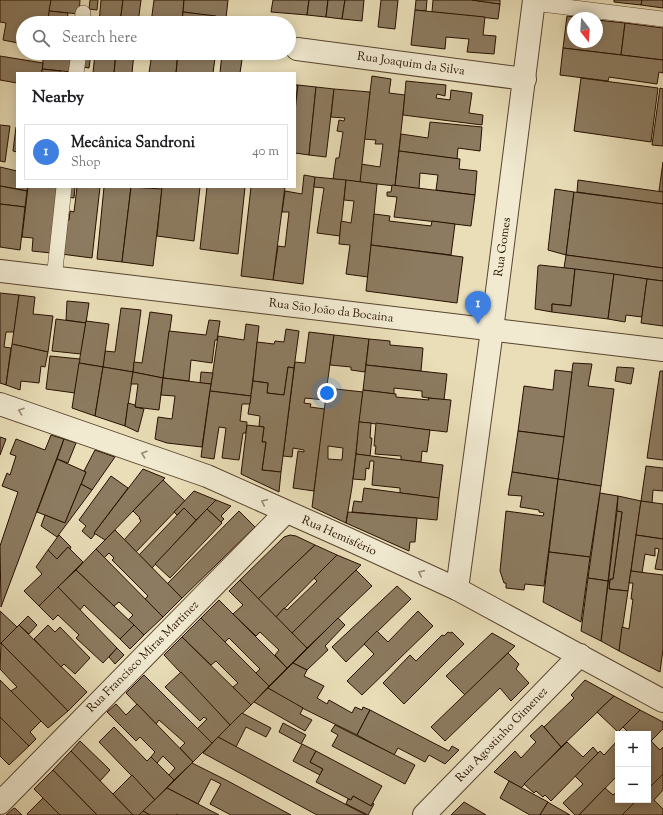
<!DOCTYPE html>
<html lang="en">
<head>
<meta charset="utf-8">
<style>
	body { margin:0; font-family:"Sorts Mill Goudy",serif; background:#f2f2f2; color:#202124 }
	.controls { position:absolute; right:12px; bottom:12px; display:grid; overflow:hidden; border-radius:0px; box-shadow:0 2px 10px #0003 }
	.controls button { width:36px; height:36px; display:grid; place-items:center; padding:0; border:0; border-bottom:1px solid #e0e0e0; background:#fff; color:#202124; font:20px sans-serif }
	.compass { position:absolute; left:567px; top:12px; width:36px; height:36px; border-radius:50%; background:#fff; box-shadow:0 2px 10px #0003; rotate:163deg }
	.you { position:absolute; left:327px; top:393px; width:14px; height:14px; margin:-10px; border:3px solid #fff; border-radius:50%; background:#1a73e8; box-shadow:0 0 0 6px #1a73e833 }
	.badge { display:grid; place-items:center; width:26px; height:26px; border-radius:50%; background:#8f2418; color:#fff; font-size:13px; font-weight:700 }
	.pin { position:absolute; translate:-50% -33px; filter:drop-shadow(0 1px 2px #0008) }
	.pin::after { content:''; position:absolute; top:21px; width:14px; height:12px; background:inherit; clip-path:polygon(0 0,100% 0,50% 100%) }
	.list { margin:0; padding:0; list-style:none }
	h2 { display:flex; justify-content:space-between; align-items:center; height:52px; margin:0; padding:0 16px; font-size:17px }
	h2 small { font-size:13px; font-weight:400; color:#757577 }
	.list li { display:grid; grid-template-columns:26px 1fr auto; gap:12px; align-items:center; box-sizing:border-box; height:56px; margin:0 8px 8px; padding:0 8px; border:1px solid #e0e0e0; border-radius:0px }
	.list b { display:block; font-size:15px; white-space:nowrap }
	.list p { margin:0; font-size:13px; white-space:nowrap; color:#757577 }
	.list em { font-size:13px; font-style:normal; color:#757577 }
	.icon { flex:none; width:22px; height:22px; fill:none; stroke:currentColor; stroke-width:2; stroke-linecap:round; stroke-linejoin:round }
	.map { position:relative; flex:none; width:663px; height:815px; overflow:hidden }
	.search { position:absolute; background:#fff; box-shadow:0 2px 10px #0003; left:16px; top:16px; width:280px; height:44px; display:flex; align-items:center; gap:10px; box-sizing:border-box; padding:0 14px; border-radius:22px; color:#757577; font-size:15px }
	.panel { position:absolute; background:#fff; box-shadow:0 2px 10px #0003; left:16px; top:72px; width:280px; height:116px; border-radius:0px }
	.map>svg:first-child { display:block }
	.building { fill:#8c7b60; stroke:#281000; fill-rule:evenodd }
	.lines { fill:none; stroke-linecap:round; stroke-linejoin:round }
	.service-casing { stroke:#58442e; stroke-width:16 }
	.minor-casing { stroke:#58442e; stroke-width:24 }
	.tertiary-casing { stroke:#58442e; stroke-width:24 }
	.service { stroke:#f1ead1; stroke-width:15 }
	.minor { stroke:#f1ead1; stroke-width:22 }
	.tertiary { stroke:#f1ead1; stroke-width:22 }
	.oneway { stroke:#978873 }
	.labels { text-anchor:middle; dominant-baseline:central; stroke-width:4; stroke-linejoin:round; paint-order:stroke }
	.street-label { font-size:12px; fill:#281000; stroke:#f1ead1 }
</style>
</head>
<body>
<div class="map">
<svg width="663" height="815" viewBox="0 0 663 815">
	<rect width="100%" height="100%" fill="#e9deb8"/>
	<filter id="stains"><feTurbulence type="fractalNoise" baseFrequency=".005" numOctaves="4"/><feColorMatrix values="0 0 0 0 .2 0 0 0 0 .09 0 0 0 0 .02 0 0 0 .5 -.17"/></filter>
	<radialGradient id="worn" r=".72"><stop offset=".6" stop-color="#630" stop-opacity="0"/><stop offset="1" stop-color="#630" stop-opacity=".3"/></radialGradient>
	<!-- building -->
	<g class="building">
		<path d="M0 0H51L48 23H23V44L3 40 6 23 0 22Z"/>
		<path d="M51 0H80L79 14 49 11Z"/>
		<path d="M90 0H98L97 10 89 9Z"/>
		<path d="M101 0H123L120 23H99Z"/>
		<path d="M123 0H141L138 23H120Z"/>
		<path d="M154 0H184L182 23H151Z"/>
		<path d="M184 0H228L226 18 183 12Z"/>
		<path d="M273 0H309L307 15 271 12Z"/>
		<path d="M309 0H328L326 17 307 15Z"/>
		<path d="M328 0H345L342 19 326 17Z"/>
		<path d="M345 0H364L362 21 342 19Z"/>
		<path d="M381 0H398L395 29 378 27Z"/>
		<path d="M416 0H427L426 11 415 10Z"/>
		<path d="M433 0H472L500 4 498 19 432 12Z"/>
		<path d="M472 0H500V4Z"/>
		<path d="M614 0H642L641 5 614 2Z"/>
		<path d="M642 0H663V8L641 5Z"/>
		<path d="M415 10 485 17 483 35 496 36 494 54 467 52 469 39 446 37 445 49 411 45Z"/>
		<path d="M49 11 68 13 67 23H48Z"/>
		<path d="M183 12 216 16 215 23H182Z"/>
		<path d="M567 16 582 18H573V42H597V20L625 23 621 55 563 48Z"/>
		<path d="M625 23 663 28V60L621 55Z"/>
		<path d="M563 48 663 60V73L659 72 657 84 609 77 608 81 560 75Z"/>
		<path d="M44 53H63V56L73 57 72 72 42 69Z"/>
		<path d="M84 53H91L89 68 83 67Z"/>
		<path d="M95 53H116L114 73H93Z"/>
		<path d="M116 53H134L132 73H114Z"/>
		<path d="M152 53H178L176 73H149Z"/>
		<path d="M178 53H216L215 58Z"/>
		<path d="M222 53H243L240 73H220Z"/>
		<path d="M178 54 215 58 213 73H176Z"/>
		<path d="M0 56 43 63 42 73H17V83L0 80Z"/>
		<path d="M42 69 61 71V73H42Z"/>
		<path d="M372 76 391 79 389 93 405 95 395 186 360 182 361 164 380 167 383 144H375L376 140 364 139Z"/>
		<path d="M581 78 658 88 651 142 574 131Z"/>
		<path d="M406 81 446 85 445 96 437 94 436 98 450 100 451 90 472 93 469 113 483 115 482 125 403 115Z"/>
		<path d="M295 85H298L296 100H295Z"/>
		<path d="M298 85 316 87 309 155 295 153V111Z"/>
		<path d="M316 87 334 89 326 157 309 155Z"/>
		<path d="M660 88 663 89V146L652 145Z"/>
		<path d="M334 89 370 92 360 182 333 179 336 158H339L343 132 337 131 339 120 344 121 345 118 331 117Z"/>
		<path d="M430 122 482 127 480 151 458 148 457 159 399 151 401 134 428 138Z"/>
		<path d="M0 125 10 126 5 162 0 161Z"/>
		<path d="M16 127 17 128V152L13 151Z"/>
		<path d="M399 151 460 159 459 169 477 171 475 195 436 190 438 175 420 173 419 189 395 186Z"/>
		<path d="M663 162V192L659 191Z"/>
		<path d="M0 167 17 171V187H28L27 191 0 186Z"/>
		<path d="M304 175 315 177 303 284 273 280 278 246 285 247 289 212H282L285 191 302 194Z"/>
		<path d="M315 177 346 180 340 236 317 233 324 188 314 187Z"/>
		<path d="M346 180 377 184 368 277 346 274 350 245 339 244 341 221 351 223 354 201 344 200Z"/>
		<path d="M578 180 663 192V204L577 192Z"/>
		<path d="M392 185 475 195 471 226 394 217 397 197 387 196V192H391Z"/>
		<path d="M0 186 27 191 25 207 0 204Z"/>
		<path d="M28 187H59L51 253 32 251 33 238 22 237Z"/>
		<path d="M68 187H75L74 198 67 197Z"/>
		<path d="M77 187H100L92 258 61 254 65 220H69L70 211 74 212Z"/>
		<path d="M104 187H131L122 262 97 259Z"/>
		<path d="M131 187 162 189 153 266 122 262Z"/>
		<path d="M162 187H200L194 241 157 236Z"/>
		<path d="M207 187H245L238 254 200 249Z"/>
		<path d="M251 187H285L273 280 241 276Z"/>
		<path d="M555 189 574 192 566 255 548 250Z"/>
		<path d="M574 192 663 204V268L566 255Z"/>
		<path d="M0 204 25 207 20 250 0 247Z"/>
		<path d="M374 214 390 216 389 221 431 226 432 221 455 224 451 255 371 245Z"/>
		<path d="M371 245 463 257 457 303 366 291Z"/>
		<path d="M566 255 663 268V281L564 268Z"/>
		<path d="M540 265 575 269 571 306 552 304V312L535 309 538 266Z"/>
		<path d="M575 269 614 274 608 319 552 312V304L571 306Z"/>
		<path d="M614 274 647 279 642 317 626 315 625 322 608 319Z"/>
		<path d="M647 279 663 281V326L641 323Z"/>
		<path d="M0 293 19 295 14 332H6L4 347 11 348 6 385 0 383Z"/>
		<path d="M19 295 35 297 33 314 53 316 48 352 12 344Z"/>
		<path d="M67 301 89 303 86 323 66 320Z"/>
		<path d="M121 308 141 310 133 372 103 367 105 351 115 352Z"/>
		<path d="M150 312 172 315 163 378 133 372 134 362 142 363Z"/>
		<path d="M56 319 86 323 81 354 52 351Z"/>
		<path d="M209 320 220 321 217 340H215L212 363 191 360 189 381 163 378 169 331 206 335Z"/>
		<path d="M86 321 109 324 103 367 79 363Z"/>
		<path d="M246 324 259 326 251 396 210 391 218 336 244 340Z"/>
		<path d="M286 329 299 331 294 368 288 367 284 395 267 393 268 383 253 381 257 342 274 344 275 341 284 342Z"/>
		<path d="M309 332 334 335 325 400 305 398 304 403 311 404 310 407 325 409 314 491 293 488 298 451 304 452V450L293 448 292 457 283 456 295 362 305 363Z"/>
		<path d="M334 335 369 339 365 372 351 370V367L330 365Z"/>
		<path d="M369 339 390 341V345L423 348 421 371 366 365Z"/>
		<path d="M12 344 48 352 45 367 41 366 39 383 21 381 20 390 6 385Z"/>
		<path d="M50 356 80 359 75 393 46 389Z"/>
		<path d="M79 363 103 367 95 416 72 408Z"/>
		<path d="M573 363 592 364 588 386 614 389 601 486 558 479Z"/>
		<path d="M366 365 447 374 444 400 422 397V391L394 388V394L363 390Z"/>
		<path d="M103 367 133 372 125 426 95 416Z"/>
		<path d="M288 367 294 368 281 472 262 470 266 442H262L264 427 259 426 260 416 248 414 253 381 268 383 267 393 284 395Z"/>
		<path d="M617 367 634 368 631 384 615 381Z"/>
		<path d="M555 370 572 372 564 437 518 431 524 386 553 390Z"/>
		<path d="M660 371H663V460L647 458Z"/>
		<path d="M133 372 163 378 159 410 135 407 138 384H131Z"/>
		<path d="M201 372 213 373 211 384 200 383Z"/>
		<path d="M163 378 211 384 202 447 167 443 155 439 158 417 172 419 175 396 161 395Z"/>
		<path d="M327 388 363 392 352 487 346 523 312 507ZM328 446 343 448 342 460 328 459Z"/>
		<path d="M363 390 396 394V397L429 400 428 398 451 400 447 432 359 422Z"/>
		<path d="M210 391 251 396 250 404H242L240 421 247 422 246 433H243L239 460 222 458 226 428 219 427 214 459 201 457Z"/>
		<path d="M128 403 135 405V407L144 409 138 432 125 426Z"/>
		<path d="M359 422 371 423 370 438H372L370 456 356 454Z"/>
		<path d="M376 423 430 430 427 452 422 451 421 462 401 460V456L375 454 376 446H374Z"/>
		<path d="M247 425 264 427 262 442H266L262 470 281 472 279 492 241 474Z"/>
		<path d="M518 431 564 437 558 479 512 472Z"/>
		<path d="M51 435 64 439 1 607 0 546 18 492 2 486 7 473 10 475 16 456 10 454 16 439 45 450Z"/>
		<path d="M0 437 6 439 0 455Z"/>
		<path d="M64 439 76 443 68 463 57 459Z"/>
		<path d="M95 450 115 457 92 490 81 484 86 472 84 471Z"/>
		<path d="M356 454 443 465 439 498 400 493V488L372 485 374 461H370L369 469 366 468 365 480 353 479Z"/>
		<path d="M57 459 86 472 65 523 37 512Z"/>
		<path d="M646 466 663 468V491L653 490 652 503 641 501Z"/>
		<path d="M143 469 165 478 105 540 94 533Z"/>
		<path d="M512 472 558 479 544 586 525 584 524 590 506 588V583H504L500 571 506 511 543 516 544 513 539 512V510L520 507 522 496 508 495Z"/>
		<path d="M111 476 128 488 94 533 95 534 91 539 82 531 86 526 79 520Z"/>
		<path d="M558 479 601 486 590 557 549 552Z"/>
		<path d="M163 480 185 501 136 552 124 540 141 521 139 518H140L133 511Z"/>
		<path d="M81 484 92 490 57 537 41 526 45 515 65 523Z"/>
		<path d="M364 488 439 498 437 520 352 512 354 501 362 502Z"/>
		<path d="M194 491 216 500 196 520 184 508 177 515 174 512Z"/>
		<path d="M600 493 618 496 608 581 588 578Z"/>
		<path d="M618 496 641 501 628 591 609 589 610 579H613L622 512 617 511Z"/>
		<path d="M216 500 231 506 221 516 224 519 221 522 207 509Z"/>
		<path d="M641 501 663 504V539L636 535Z"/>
		<path d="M184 508 196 520 152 568 139 555Z"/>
		<path d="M207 509 222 523 170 578 155 564Z"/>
		<path d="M239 511 255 527 182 598 167 584Z"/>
		<path d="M617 511 622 512 613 579H610L609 589 628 591 619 651 601 641Z"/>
		<path d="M348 512 417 518 415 542H410L409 551 346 523Z"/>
		<path d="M115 530 182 598 163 617 145 599 148 596 112 560 114 558 109 553 104 558 96 549Z"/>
		<path d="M59 535 71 547 70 549 68 547 57 559 48 550Z"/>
		<path d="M290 535 296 536 315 545 258 599 240 580 284 537Z"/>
		<path d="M636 535 663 539V570L655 569 659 549 655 548V556L645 554 642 573 631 571Z"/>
		<path d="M315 545 337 555 276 617 258 599Z"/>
		<path d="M68 547 83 562 39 606 24 591 42 574 36 567 48 550 57 559Z"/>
		<path d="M96 549 163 617 144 635 128 620 133 615 119 602 114 606 76 570Z"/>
		<path d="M549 552 590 557 581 622 543 602Z"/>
		<path d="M337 555 361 565 292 633 276 617 284 608 287 610 317 581 314 578Z"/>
		<path d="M76 570 134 625 120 639 84 605 80 610 58 587Z"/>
		<path d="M356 570 372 586 307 648 292 633Z"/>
		<path d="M631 571 663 575V649L660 672 619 651 622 627 629 629 633 599H631L633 583H629Z"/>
		<path d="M588 578 608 581 601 641 581 631Z"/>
		<path d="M240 580 307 648 287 668 275 655 279 650 260 632 256 636 233 614 243 605 229 591Z"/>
		<path d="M397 586 411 599 346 662 332 647Z"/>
		<path d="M58 587 117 648 103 663 76 638 79 635 58 615 53 620 39 606Z"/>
		<path d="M219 600 287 668 269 686 256 673 260 669 229 638 225 642 201 618Z"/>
		<path d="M0 611 17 627 0 644Z"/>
		<path d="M418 611 433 626 362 695 347 681 374 654 364 644 377 631 388 642Z"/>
		<path d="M28 616 37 625 29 634 19 625Z"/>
		<path d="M201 618 269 686 251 705 233 687 238 683 216 661 211 665 182 637Z"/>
		<path d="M338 618 345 625 325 646 328 650 307 670 293 663Z"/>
		<path d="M19 625 87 692 68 711 1 643Z"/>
		<path d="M48 625 55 632 60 627 90 658 75 674 64 664 61 667 34 639Z"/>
		<path d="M134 625 144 635 130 649 120 639Z"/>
		<path d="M448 632 450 633 452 632 464 644 404 704 383 683 410 655 416 661 442 635 444 636Z"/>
		<path d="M492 633 515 646 465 695 446 676Z"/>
		<path d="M182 637 251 705 230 725 164 655Z"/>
		<path d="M1 643 68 711 48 728 11 691 17 687 0 669Z"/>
		<path d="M117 648 124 655 115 664 109 657Z"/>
		<path d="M508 653 519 664 516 669 529 683 511 701 500 688 445 741 431 727Z"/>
		<path d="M293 663 307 670 304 676 324 686 317 698 327 704 329 700 352 713 355 707 362 710 363 707 370 710 357 735 294 704 268 688Z"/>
		<path d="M181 672 230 725 212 743 197 729 207 719 204 717 200 721 165 687Z"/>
		<path d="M144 675 212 743 193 762 180 748 185 743 159 720 156 724 126 693Z"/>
		<path d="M0 680 41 721 30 732 36 739 29 746 0 717Z"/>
		<path d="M585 680 614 696 561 747 544 727 574 698 571 695Z"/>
		<path d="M268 688 303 708 300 714 312 720 305 731 254 702Z"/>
		<path d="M614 696 640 710 618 732 597 712Z"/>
		<path d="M116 704 126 715 137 704 193 762 174 780 169 775 175 768 163 756 157 763 151 757 155 752 140 737 136 741 107 712Z"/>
		<path d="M370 710 449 751 452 746 459 750 445 764 429 755 425 762 398 748 394 755 357 735Z"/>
		<path d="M640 710 663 722V729L648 744V734H624L627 731 623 727Z"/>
		<path d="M242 713 271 728 266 737 246 727 236 747 218 737Z"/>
		<path d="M0 717 29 746 9 765 0 756Z"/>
		<path d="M283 723 306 735 301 744 279 732Z"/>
		<path d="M335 725 415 765 405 784 332 746 338 735 331 731Z"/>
		<path d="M542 725 561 747 521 788 494 772 515 751 521 758 536 742 530 736Z"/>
		<path d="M114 727 147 761 151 757 174 780 155 800 99 742Z"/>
		<path d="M218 737 295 778 366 815H317L203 753Z"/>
		<path d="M618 740V775L579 815H575L563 803 583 784 575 776 600 751 604 755Z"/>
		<path d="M80 741 110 770 100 781 71 751Z"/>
		<path d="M651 741 660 750 663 747V774L648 789V744Z"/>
		<path d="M567 742 583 757 593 747 598 753 551 801 545 795 543 797 536 791 534 793 524 784Z"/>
		<path d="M302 744 316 751 310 762 323 769 320 775 293 761Z"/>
		<path d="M71 751 113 794 133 815H97L53 770Z"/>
		<path d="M316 751 382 786 371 806 353 796 351 800 316 782 323 769 310 762Z"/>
		<path d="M192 763 226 780 291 815H231L210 804 221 784 211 779 198 804 167 788Z"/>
		<path d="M53 770 97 815H60L34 789Z"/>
		<path d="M663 774V790L654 800 663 809V815H622L637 800H648V789Z"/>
		<path d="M132 775 155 800 139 815H133L113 794Z"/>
		<path d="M509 781 548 802 540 815H530L500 798Z"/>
		<path d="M167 788 198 804 219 815H179L177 814 176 815H150L143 811Z"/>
		<path d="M605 788 613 795 618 791V800H637L622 815H579Z"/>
		<path d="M353 796 371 806 373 803 374 804 368 815 346 804 348 799 351 800Z"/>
		<path d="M43 798 60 815H28L27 814Z"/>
		<path d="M464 802 486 815H451Z"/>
		<path d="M548 802 549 803 570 815H540Z"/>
		<path d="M14 808 16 809 22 815H6Z"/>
		<path d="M143 811 150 815H139Z"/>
	</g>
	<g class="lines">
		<defs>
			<g id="service">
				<path d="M534 3 663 19"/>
				<path d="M82 23 83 13"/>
				<path d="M76 73 79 53"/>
				<path d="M54 279 64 187"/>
			</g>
			<g id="minor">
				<path d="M297 49 525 79"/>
				<path d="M0 271 663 350"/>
				<path d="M0 803 286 512"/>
				<path d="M424 815 580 655"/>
			</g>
			<g id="tertiary">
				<path d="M0 404 207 476 348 539 457 589 663 701"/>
				<path d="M457 589 492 330 534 0"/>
			</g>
		</defs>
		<!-- service casing -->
		<use href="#service" class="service-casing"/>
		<!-- minor casing -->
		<use href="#minor" class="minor-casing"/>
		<!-- tertiary casing -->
		<use href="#tertiary" class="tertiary-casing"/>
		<!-- service -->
		<use href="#service" class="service"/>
		<!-- minor -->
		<use href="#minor" class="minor"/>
		<!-- tertiary -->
		<use href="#tertiary" class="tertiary"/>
	</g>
	<!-- one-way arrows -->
	<defs><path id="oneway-chevron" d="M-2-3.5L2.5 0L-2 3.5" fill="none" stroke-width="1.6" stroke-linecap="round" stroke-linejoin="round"/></defs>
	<g class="oneway">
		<use href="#oneway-chevron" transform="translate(21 411) rotate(-161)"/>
		<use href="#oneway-chevron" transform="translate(144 454) rotate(-161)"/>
		<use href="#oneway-chevron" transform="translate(264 502) rotate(-155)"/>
		<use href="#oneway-chevron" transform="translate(421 573) rotate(-155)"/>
	</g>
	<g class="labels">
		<!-- street labels -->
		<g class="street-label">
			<text transform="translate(411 64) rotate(8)">Rua Joaquim da Silva</text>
			<text transform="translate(503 247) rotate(-82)">Rua Gomes</text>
			<text transform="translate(331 311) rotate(7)">Rua São João da Bocaina</text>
			<text transform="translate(339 536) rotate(24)">Rua Hemisfério</text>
			<text transform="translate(143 657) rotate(-45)">Rua Francisco Miras Martinez</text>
			<text transform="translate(502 735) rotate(-46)">Rua Agostinho Gimenez</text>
		</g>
	</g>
	<rect width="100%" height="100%" filter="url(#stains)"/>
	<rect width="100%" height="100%" fill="url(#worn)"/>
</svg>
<div class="controls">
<button>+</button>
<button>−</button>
</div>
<svg class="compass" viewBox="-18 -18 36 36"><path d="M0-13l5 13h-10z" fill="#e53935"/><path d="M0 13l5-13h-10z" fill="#757577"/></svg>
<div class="you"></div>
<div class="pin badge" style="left:478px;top:324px;background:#3f7fe0">1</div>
<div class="search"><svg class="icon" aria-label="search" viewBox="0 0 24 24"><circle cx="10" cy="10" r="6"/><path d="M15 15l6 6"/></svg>Search here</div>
<section class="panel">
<h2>Nearby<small></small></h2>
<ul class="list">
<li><span class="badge" style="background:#3f7fe0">1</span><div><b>Mecânica Sandroni</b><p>Shop</p></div><em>40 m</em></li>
</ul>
</section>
</div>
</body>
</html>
